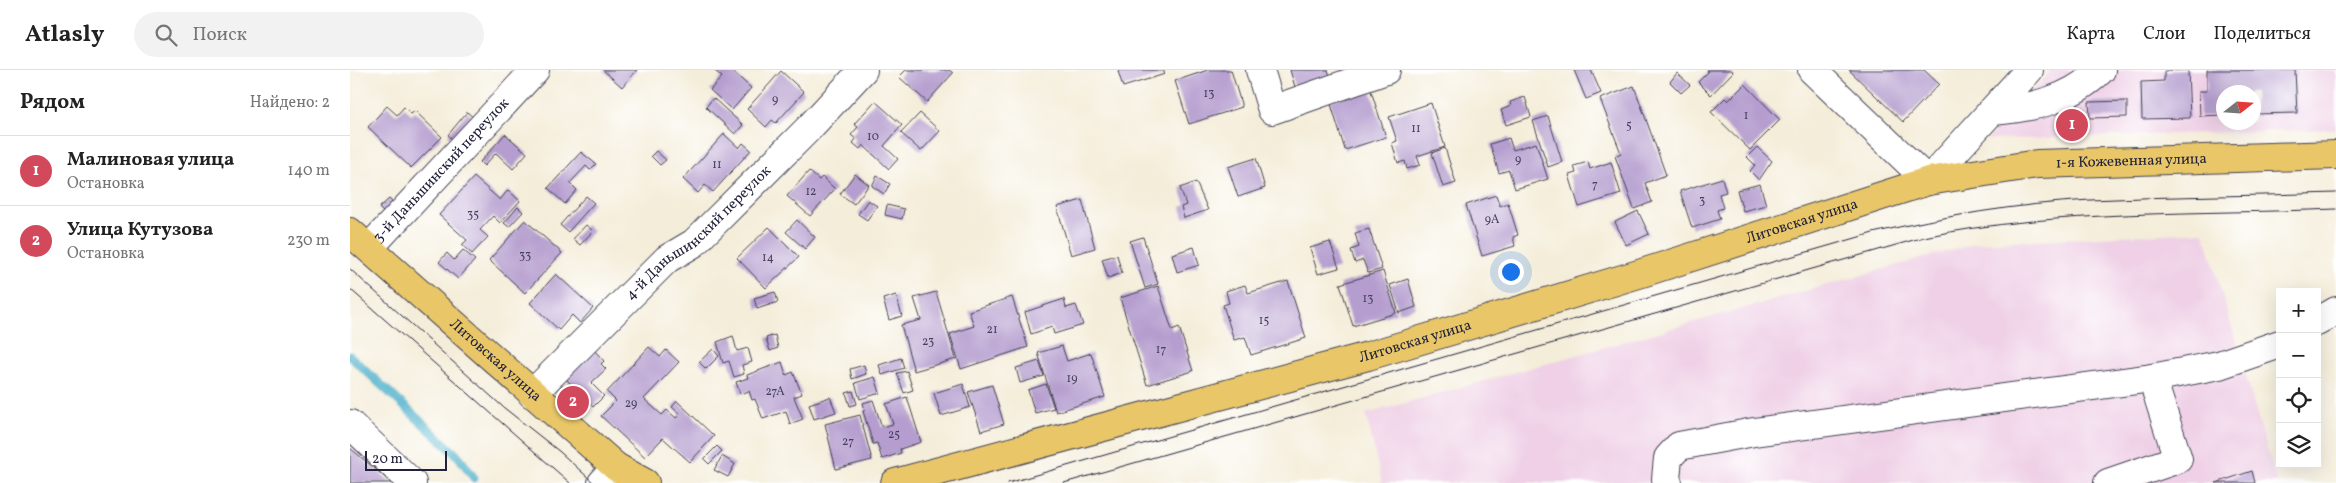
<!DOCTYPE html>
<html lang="ru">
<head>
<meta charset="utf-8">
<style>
	body { margin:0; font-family:Vollkorn,serif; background:#f2f2f2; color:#222 }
	.controls { position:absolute; right:15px; bottom:15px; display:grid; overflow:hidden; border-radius:0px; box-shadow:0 5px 20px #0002 }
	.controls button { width:45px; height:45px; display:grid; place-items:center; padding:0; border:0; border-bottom:1px solid #e0e0e0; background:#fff; color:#222; font:25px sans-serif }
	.compass { position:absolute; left:1866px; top:15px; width:45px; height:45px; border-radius:50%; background:#fff; box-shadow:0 5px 20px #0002; rotate:73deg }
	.scale { position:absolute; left:15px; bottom:12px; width:82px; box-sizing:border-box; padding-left:5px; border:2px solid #22223b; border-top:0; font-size:14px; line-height:18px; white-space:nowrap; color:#22223b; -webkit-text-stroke:4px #fff; paint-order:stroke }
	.you { position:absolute; left:1160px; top:201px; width:18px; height:18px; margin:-12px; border:4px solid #fff; border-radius:50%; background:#1a73e8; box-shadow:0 0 0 8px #1a73e833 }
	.badge { display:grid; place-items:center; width:32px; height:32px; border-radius:50%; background:#d1495b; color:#fff; font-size:16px; font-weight:700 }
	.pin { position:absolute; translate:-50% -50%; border:2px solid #fff; box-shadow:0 1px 5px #0006 }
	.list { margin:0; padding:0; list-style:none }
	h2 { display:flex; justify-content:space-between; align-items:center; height:65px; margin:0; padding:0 20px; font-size:21px }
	h2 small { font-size:16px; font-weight:400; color:#767676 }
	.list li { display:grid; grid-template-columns:32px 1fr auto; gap:15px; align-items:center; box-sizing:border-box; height:70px; padding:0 20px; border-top:1px solid #e0e0e0 }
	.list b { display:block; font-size:19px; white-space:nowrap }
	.list p { margin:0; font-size:16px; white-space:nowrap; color:#767676 }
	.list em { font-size:16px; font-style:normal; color:#767676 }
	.icon { flex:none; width:28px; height:28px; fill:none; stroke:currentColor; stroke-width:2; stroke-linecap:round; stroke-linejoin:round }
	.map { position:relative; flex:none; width:1986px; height:413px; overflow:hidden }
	header { display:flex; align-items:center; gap:30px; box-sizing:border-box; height:70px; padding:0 25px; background:#fff; border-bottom:1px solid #e0e0e0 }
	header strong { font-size:24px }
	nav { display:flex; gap:28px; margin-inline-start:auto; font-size:18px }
	.search { width:350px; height:45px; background:#f2f2f2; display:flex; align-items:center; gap:12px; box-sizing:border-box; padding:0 18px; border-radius:28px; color:#767676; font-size:19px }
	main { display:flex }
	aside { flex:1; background:#fff }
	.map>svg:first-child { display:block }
	.built { fill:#efd0e6; fill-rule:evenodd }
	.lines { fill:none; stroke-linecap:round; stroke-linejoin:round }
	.stream { stroke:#49afc9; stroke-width:9 }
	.building { fill:#b59ecf }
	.minor-casing { stroke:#424053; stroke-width:30 }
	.major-casing { stroke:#424053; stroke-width:30 }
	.minor { stroke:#fff; stroke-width:28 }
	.major { stroke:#e9c769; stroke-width:28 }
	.tram { stroke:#22223b; stroke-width:1 }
	.labels { text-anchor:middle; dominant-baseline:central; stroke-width:4.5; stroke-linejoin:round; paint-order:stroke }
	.number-label { font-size:12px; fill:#474160 }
	.street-label { font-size:15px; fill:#22223b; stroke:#fff }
</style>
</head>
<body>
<header>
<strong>Atlasly</strong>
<div class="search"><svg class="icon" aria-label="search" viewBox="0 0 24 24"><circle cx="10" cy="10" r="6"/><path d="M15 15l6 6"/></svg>Поиск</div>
<nav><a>Карта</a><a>Слои</a><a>Поделиться</a></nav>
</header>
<main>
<aside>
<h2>Рядом<small>Найдено: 2</small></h2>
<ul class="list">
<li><span class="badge">1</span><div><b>Малиновая улица</b><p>Остановка</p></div><em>140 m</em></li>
<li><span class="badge">2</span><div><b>Улица Кутузова</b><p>Остановка</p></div><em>230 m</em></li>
</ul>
</aside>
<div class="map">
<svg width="1986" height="413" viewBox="0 0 1986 413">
	<rect width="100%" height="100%" fill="#fff"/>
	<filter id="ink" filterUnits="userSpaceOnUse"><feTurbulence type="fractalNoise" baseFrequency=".02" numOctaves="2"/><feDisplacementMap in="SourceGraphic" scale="10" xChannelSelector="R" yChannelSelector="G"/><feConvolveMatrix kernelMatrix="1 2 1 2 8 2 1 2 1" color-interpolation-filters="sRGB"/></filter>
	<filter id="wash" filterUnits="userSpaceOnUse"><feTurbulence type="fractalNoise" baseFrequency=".0096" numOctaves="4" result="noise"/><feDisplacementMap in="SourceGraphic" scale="20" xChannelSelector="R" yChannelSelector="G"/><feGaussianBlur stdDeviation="1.12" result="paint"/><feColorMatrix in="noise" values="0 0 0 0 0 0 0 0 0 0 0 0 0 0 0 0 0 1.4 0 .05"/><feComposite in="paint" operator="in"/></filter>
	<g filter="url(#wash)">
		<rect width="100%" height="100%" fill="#f4edd9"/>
		<!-- built -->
		<g class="built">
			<path d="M1702 0H1986V59L1637 70ZM1874 22H1904V52H1874Z"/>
			<path d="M1854 162 1927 413H1032L1016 344 1627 173Z"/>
		</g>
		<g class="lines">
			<!-- stream -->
			<path class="stream" d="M0 286 109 387 124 408"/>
		</g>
		<g id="blocks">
			<!-- building -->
			<g class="building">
				<path d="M253 0H287L272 17Z"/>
				<path d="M364 0H381L401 18 382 40 360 20 372 7Z"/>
				<path d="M556 0H599L603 3 577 32 549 7Z"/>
				<path d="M772 0H813L815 4 773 17 768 1Z"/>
				<path d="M858 0H881L892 37 839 54 825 11Z"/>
				<path d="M940 0H978L980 6 945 17Z"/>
				<path d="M1224 0H1241L1251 23 1236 29Z"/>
				<path d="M1357 0H1382L1383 2 1361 25 1348 12 1358 2Z"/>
				<path d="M1499 0H1574L1589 14 1553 52Z"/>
				<path d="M1838 0 1840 48 1792 49 1791 12 1814 11V1Z"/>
				<path d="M1857 0H1945L1947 43 1904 44V22H1874V45L1850 46 1849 21H1857Z"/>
				<path d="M431 1 454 22 426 53 422 50 416 57 397 39Z"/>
				<path d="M1327 3 1340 15 1331 23 1320 12Z"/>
				<path d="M1395 14 1430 50 1400 80 1361 42 1375 28 1378 31Z"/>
				<path d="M1284 16 1316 105 1295 113 1302 132 1284 139 1265 86 1271 83 1250 29Z"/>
				<path d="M1020 18 1036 67 995 80 980 31Z"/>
				<path d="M1175 27 1181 47 1156 55 1151 40 1161 36 1160 32Z"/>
				<path d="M363 28 393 55 385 64 356 37Z"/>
				<path d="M525 31 552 55 534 76 548 89 539 99 513 75 510 79 503 73 506 69 501 65 508 57 504 54Z"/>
				<path d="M1777 31V47L1740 48 1739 32Z"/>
				<path d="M1081 33 1095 77 1067 86 1070 95 1057 99 1055 91 1048 93 1042 73 1047 71 1039 47Z"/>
				<path d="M37 36 47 45 54 37 61 44 65 41 92 67 61 98 18 57Z"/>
				<path d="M117 42 125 49 106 72 98 65Z"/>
				<path d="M570 43 590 61 571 81 551 63Z"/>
				<path d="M1198 46 1212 92 1198 97 1183 51Z"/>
				<path d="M155 64 177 83 163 99 146 83 134 96 130 92Z"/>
				<path d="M374 64 389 78 393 73 401 80 363 122 355 115 348 123 333 109Z"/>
				<path d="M1159 68 1163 80 1186 73 1198 109 1165 119 1159 100 1149 103 1140 74Z"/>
				<path d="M1407 77 1422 91 1409 110 1400 101 1405 95 1397 87Z"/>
				<path d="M1095 78 1106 113 1093 117 1082 83Z"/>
				<path d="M306 81 316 90 310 95 301 86Z"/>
				<path d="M231 82 246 94 240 100 236 96 220 113 227 120 215 134 198 118Z"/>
				<path d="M906 88 915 118 888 127 878 97Z"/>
				<path d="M1238 92 1240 99 1261 92 1271 124 1229 137 1219 105 1226 103 1224 96Z"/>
				<path d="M459 101 469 110 472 107 485 119 460 146 437 126Z"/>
				<path d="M505 104 519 115 504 134 490 124Z"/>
				<path d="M527 106 540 114 534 124 522 116Z"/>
				<path d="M124 107 150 130 158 120 170 131 150 153 143 146 130 160 138 167 122 184 112 175 117 170 89 145Z"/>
				<path d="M1372 108 1376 122 1369 124 1373 138 1367 140 1370 149 1342 158 1330 121Z"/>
				<path d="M846 112 858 140 834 148 831 137 836 135 830 118Z"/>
				<path d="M1410 114 1416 135 1393 141 1387 120Z"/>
				<path d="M1146 125 1150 136 1158 133 1168 165 1163 167 1165 176 1132 186 1116 135Z"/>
				<path d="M236 126 244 133 218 162 210 155Z"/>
				<path d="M39 129 46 135 36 145 29 138Z"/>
				<path d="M518 130 527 136 517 150 508 144Z"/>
				<path d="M732 130 745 178 721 185 707 137Z"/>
				<path d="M537 135 554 139 552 149 535 145Z"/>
				<path d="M168 137 173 142 159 157 154 153Z"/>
				<path d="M1288 141 1299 164 1276 175 1265 152Z"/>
				<path d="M175 150 212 183 175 223 139 190Z"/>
				<path d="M447 150 465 167 455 179 436 162Z"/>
				<path d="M236 155 243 161 230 175 223 169Z"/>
				<path d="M419 157 449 187 416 218 387 188Z"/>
				<path d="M1019 159 1032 199 1018 203 1013 190 1005 193 1001 180 1009 177 1005 163Z"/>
				<path d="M793 167 808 214 795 218 780 171Z"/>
				<path d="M980 172 989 198 968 204 960 178Z"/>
				<path d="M844 177 849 195 827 202 822 184Z"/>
				<path d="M113 180 125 190 108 209 89 192 97 183 104 190Z"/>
				<path d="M767 185 772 203 758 208 752 189Z"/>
				<path d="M1033 201 1046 243 1003 256 990 214Z"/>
				<path d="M206 204 243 238 230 253 222 245 209 260 180 233Z"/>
				<path d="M1058 209 1066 237 1049 243 1040 215Z"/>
				<path d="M938 211 956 268 901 285 895 267 884 270 873 235 879 233 876 221 895 215 898 223Z"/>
				<path d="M808 216 822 260 829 257 843 301 797 315 770 228Z"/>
				<path d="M425 222 428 232 407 239 404 228Z"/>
				<path d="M586 222 606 289 564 301 551 255 571 250 564 228Z"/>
				<path d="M546 225 552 246 539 250 533 229Z"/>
				<path d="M662 227 678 277 611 299 600 264 624 256 619 241Z"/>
				<path d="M714 229 716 238 726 235 733 255 704 264 702 257 681 264 675 242Z"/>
				<path d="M425 265 428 278 420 281 416 268Z"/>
				<path d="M383 266 387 281 398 278 402 292 392 295 394 304 384 307 379 291 373 293 367 272Z"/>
				<path d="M712 276 717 291 741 283 755 327 706 342 688 283Z"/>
				<path d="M299 277 310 287 316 280 329 292 294 329 312 345 317 340 326 348 330 344 322 337 327 331 364 366 340 392 313 368 295 387 251 346 266 331 257 322Z"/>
				<path d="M363 279 369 286 356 299 349 292Z"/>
				<path d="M245 281 254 291 251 294 256 299 241 313 254 326 243 337 214 307 239 282 242 284Z"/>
				<path d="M551 288 554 298 532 305 529 295Z"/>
				<path d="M689 291 694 306 670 313 666 298Z"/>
				<path d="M432 292 436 305 443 302 452 324 444 327 453 349 440 354 436 341 413 349 405 329 402 330 399 321 390 324 386 312 398 308 397 305Z"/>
				<path d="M514 295 516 304 502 309 500 299Z"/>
				<path d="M557 301 563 320 554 323 547 303Z"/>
				<path d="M525 307 530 323 510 329 505 313Z"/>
				<path d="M613 314 620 337 591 346 584 323Z"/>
				<path d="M696 314 704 338 685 343 678 320Z"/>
				<path d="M642 315 654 354 631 361 618 322Z"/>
				<path d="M503 321 507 334 500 336 496 323Z"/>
				<path d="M480 327 486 342 464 349 459 334Z"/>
				<path d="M557 327 571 372 550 379 551 383 532 389 527 373 523 374 513 341 515 340 513 333 523 330 532 357 543 354 536 334Z"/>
				<path d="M510 345 522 390 486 399 475 354Z"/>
				<path d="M367 376 372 381 359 394 354 389Z"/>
				<path d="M0 378 42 413H0Z"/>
				<path d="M372 386 385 394 378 407 364 400Z"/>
				<path d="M1902 401 1905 413H1866Z"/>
			</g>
		</g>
	</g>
	<g filter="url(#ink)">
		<use href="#blocks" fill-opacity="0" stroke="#424053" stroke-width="1"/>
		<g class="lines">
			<defs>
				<g id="minor">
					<path d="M910 0 922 40 1036 0"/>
					<path d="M1462 0 1578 111 1679 0"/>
					<path d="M1642 41C1683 38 1720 30 1751 0"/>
					<path id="s1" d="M19 178 185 0"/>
					<path d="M1967 252 1986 241"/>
					<path id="s2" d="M182 324 317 189 344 173 459 58 513 0"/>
					<path d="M0 354 62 413"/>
					<path d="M252 413 266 397"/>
					<path d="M1318 413 1316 409 1318 388 1329 376 1404 362 1802 308 1869 295 1930 274"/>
					<path d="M1758 413 1828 389 1802 308"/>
				</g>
				<g id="major">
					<path id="s3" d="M0 162 266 397 295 413"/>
					<path id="s4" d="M545 413 1018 286 1292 203 1578 111 1687 94 1986 85"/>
				</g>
			</defs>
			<!-- minor casing -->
			<use href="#minor" class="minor-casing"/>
			<!-- major casing -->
			<use href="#major" class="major-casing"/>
			<!-- minor -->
			<use href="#minor" class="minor"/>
			<!-- major -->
			<use href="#major" class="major"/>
			<!-- tram -->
			<g class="tram">
				<path d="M0 199 153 337 210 382 244 413"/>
				<path d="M0 219 220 413"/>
				<path d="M658 413 1523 163C1594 146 1667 134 1740 130 1822 126 1904 126 1986 123"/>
				<path d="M714 413 1574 167C1709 139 1849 145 1986 139"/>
			</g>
		</g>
	</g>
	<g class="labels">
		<!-- number labels -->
		<g class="number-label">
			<text x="859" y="24">13</text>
			<text x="425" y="30">9</text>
			<text x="1396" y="46">1</text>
			<text x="1279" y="56">5</text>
			<text x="1066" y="59">11</text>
			<text x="523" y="67">10</text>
			<text x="1168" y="90">9</text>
			<text x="367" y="95">11</text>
			<text x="1245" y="115">7</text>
			<text x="461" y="122">12</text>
			<text x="1352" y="131">3</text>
			<text x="123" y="145">35</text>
			<text x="1142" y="150">9А</text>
			<text x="175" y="186">33</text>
			<text x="418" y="188">14</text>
			<text x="1018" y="229">13</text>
			<text x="914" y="251">15</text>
			<text x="642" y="260">21</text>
			<text x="578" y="272">23</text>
			<text x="811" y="280">17</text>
			<text x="722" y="309">19</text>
			<text x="425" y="322">27А</text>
			<text x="281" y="334">29</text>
			<text x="544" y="365">25</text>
			<text x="498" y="372">27</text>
		</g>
		<!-- street labels -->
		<g class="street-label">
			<text stroke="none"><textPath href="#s4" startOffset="1281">1-я Кожевенная улица</textPath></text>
			<text stroke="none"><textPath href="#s1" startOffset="106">3-й Даньшинский переулок</textPath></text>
			<text stroke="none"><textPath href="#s4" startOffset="944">Литовская улица</textPath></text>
			<text stroke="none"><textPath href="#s2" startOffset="232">4-й Даньшинский переулок</textPath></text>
			<text stroke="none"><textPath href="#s4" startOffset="539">Литовская улица</textPath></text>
			<text stroke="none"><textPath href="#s3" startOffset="194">Литовская улица</textPath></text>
		</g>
	</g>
</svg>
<div class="controls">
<button>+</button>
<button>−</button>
<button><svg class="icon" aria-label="locate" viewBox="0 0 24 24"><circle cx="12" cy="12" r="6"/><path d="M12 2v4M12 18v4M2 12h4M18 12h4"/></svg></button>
<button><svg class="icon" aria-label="layers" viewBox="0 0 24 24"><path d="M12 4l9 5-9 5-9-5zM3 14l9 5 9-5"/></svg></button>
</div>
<svg class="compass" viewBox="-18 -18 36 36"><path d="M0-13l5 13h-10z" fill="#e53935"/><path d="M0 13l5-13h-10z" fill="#767676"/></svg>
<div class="scale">20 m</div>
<div class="you"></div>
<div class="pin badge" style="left:1722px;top:55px">1</div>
<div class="pin badge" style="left:223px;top:332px">2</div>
</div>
</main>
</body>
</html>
